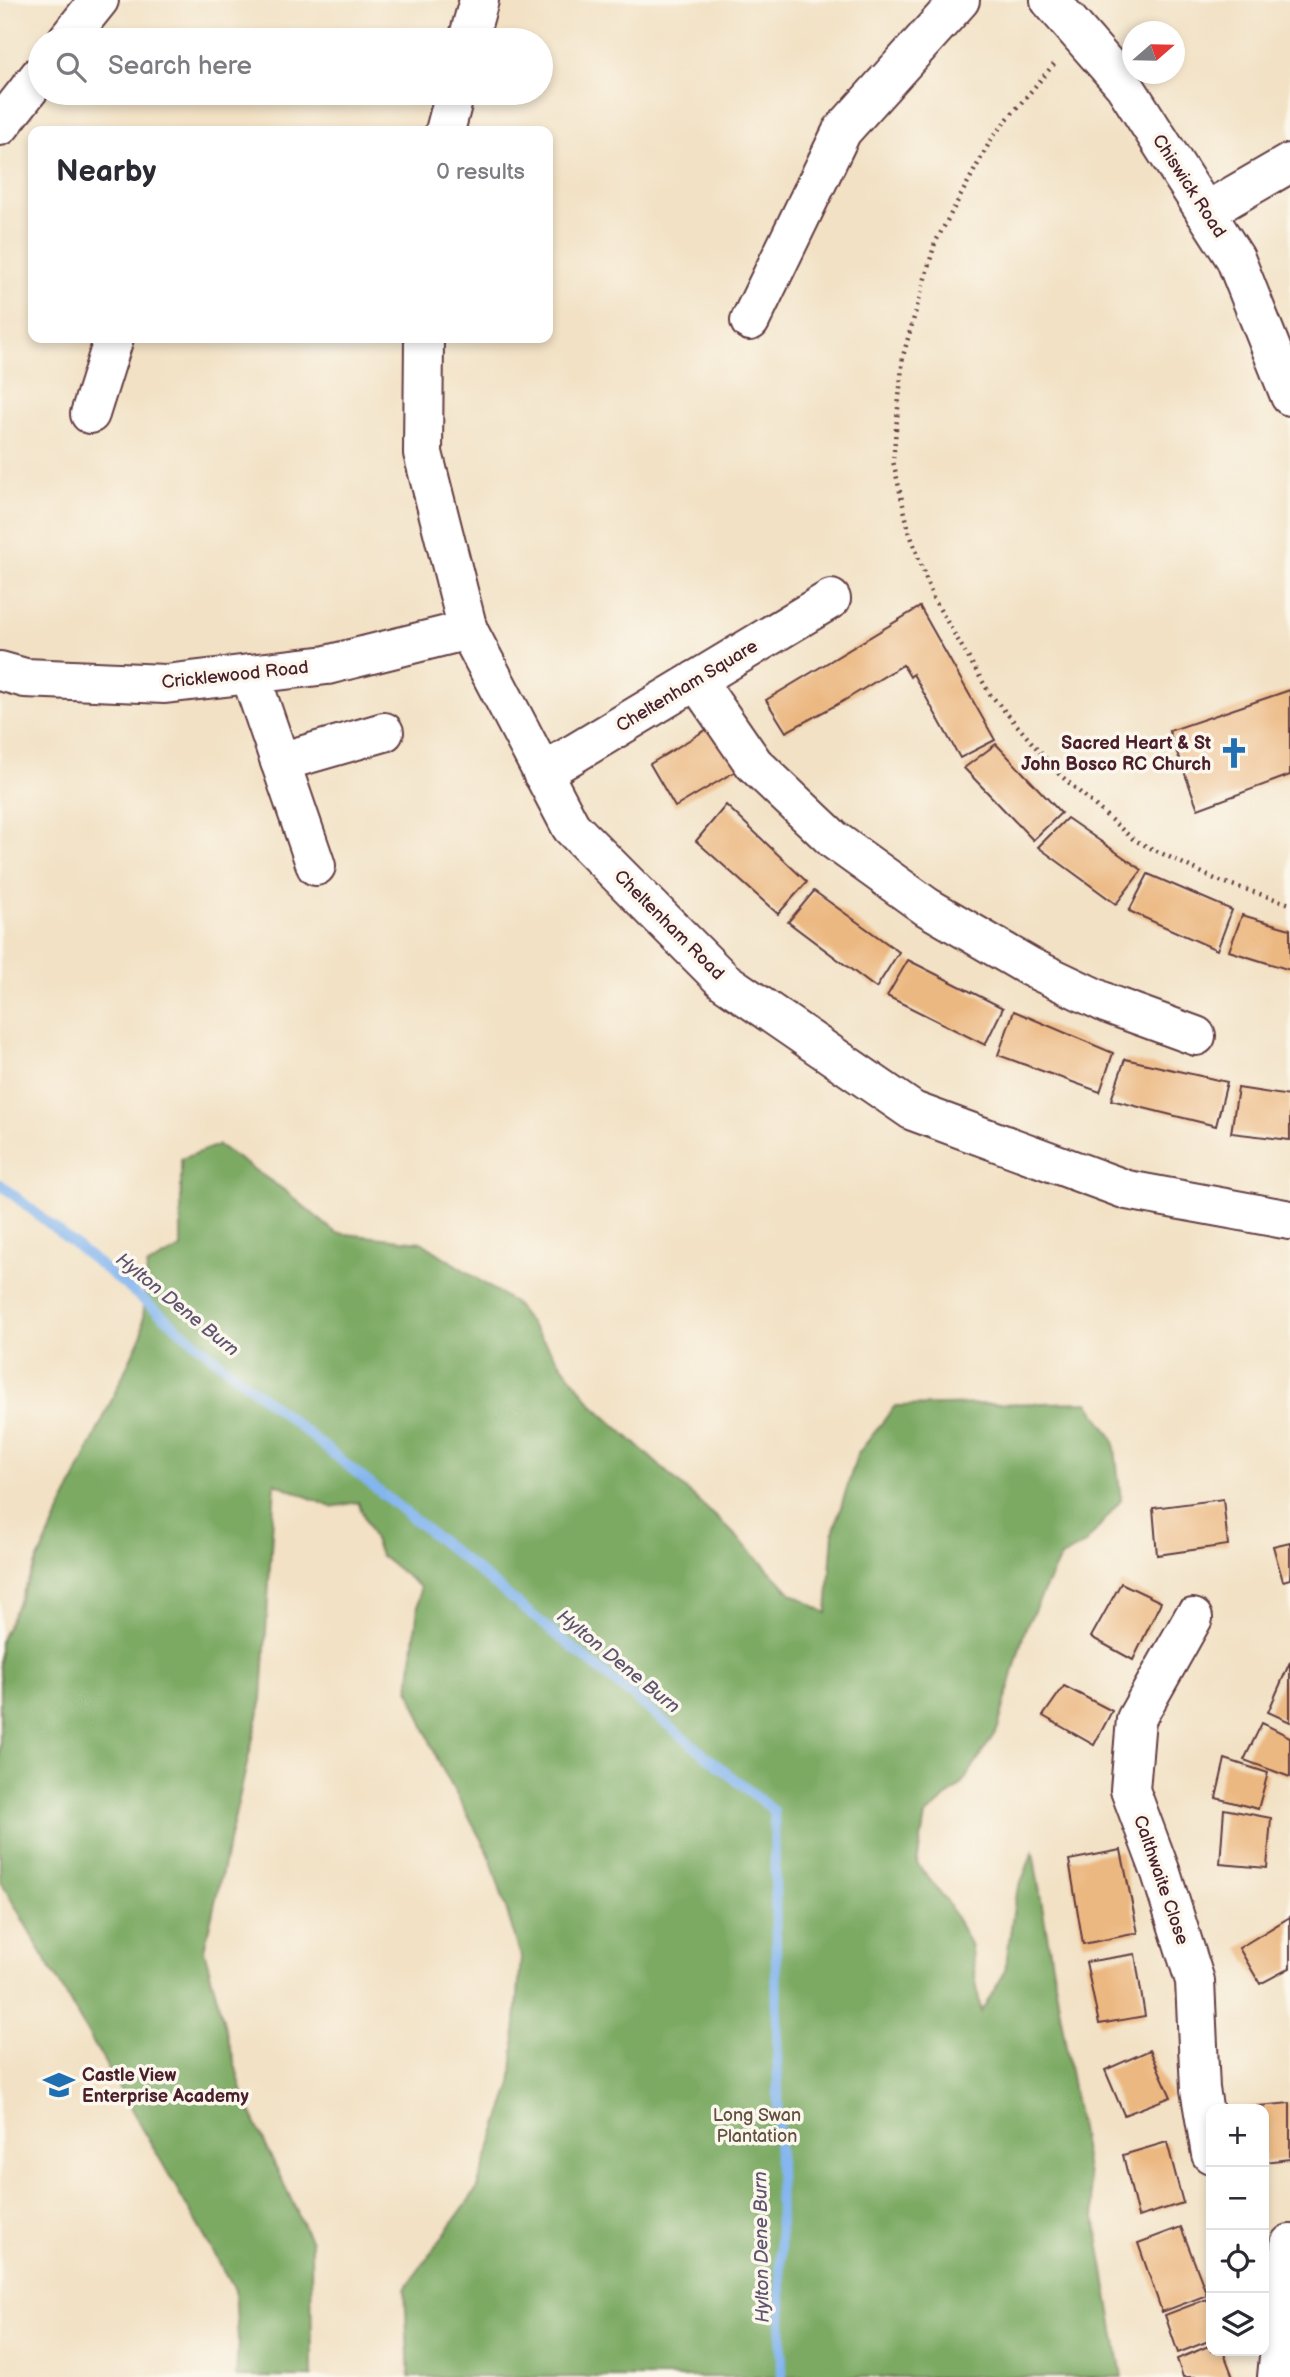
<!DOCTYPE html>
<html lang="en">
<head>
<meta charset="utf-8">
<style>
	body { margin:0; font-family:"Balsamiq Sans",sans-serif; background:#f7f7f7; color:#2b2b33 }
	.controls { position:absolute; right:21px; bottom:21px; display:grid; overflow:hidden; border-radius:14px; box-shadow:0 4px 10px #0003 }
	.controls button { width:63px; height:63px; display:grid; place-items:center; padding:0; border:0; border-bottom:2px solid #e1e1e2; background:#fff; color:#2b2b33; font:35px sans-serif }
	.compass { position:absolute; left:1122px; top:21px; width:63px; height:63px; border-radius:50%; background:#fff; box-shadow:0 4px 10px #0003; rotate:70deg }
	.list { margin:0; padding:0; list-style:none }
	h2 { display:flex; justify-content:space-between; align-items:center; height:91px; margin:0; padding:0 28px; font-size:30px }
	h2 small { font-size:23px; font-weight:400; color:#7c7c81 }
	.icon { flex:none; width:38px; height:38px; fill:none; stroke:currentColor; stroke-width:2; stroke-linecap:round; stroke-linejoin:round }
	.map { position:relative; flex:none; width:1290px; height:2377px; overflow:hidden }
	.search { position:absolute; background:#fff; box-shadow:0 4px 10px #0003; left:28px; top:28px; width:525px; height:77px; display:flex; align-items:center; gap:18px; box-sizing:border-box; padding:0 24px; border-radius:38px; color:#7c7c81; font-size:26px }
	.panel { position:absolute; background:#fff; box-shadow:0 4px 10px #0003; left:28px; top:126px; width:525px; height:217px; border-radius:14px }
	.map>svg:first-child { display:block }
	.forest { fill:#7caa64; stroke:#636448; stroke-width:2 }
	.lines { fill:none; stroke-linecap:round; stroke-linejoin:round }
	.stream { stroke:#83b5ef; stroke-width:10 }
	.building { fill:#ecb881 }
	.minor-casing { stroke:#633c42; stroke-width:42 }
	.path { stroke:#633c42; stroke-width:4.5; stroke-dasharray:2 5; stroke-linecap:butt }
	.minor { stroke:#fff; stroke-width:38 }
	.labels { text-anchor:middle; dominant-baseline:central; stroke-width:7; stroke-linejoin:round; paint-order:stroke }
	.street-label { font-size:18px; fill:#4a1f2b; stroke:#fbf7ec }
	.poi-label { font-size:18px; font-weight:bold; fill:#4a1f2b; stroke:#fbf7ec; text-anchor:end }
	.park-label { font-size:18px; fill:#625140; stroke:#fbf7ec }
	.water-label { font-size:19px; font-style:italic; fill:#5e5470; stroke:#fbf7ec }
</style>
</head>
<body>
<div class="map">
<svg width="1290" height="2377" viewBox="0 0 1290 2377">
	<rect width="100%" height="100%" fill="#fbf7ec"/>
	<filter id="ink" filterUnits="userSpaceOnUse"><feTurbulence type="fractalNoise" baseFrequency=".0143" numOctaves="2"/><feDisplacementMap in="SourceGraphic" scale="14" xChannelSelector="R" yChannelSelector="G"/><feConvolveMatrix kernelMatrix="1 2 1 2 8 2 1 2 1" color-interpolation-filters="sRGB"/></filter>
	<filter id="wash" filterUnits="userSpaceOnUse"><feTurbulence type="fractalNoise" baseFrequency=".00686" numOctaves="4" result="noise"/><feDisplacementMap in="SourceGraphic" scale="28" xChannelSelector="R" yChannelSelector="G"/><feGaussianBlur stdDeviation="1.57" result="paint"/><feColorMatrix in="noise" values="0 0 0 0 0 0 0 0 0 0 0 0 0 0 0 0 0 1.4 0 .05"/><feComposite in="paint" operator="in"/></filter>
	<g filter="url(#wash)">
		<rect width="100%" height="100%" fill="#f2e1c4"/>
		<!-- forest -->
		<path class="forest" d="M218 1145 284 1190 336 1233 421 1242 514 1303 594 1406 729 1529 791 1593 827 1613 833 1533 857 1455 895 1406 1088 1402 1114 1440 1121 1500 1085 1544 1060 1558 1025 1629 998 1728 962 1784 925 1816 917 1864 947 1901 970 1944 981 2012 1005 1972 1015 1898 1033 1852 1122 2377H409L405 2289 476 2190 511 2087 521 1957 489 1854 438 1761 409 1689 420 1587 380 1555 358 1502 331 1507 275 1483 262 1699 204 1950 245 2101 311 2242 312 2377H236L238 2341 235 2290 0 1880V1642L142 1334 147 1266 181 1248V1159Z"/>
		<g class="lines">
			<!-- stream -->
			<path class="stream" d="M0 1184 774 1811 782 2377"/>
		</g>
		<g id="blocks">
			<!-- building -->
			<g class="building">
				<path d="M920 607 995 740 960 758 913 674 910 677 903 665 840 703 786 732 766 700Z"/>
				<path d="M1290 690V775L1198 809 1169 731Z"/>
				<path d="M717 723 746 765 675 807 650 764Z"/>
				<path d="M996 744 1061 813 1033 840 964 768Z"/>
				<path d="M726 805 807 882 778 914 696 841Z"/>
				<path d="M1067 818 1142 870 1116 904 1038 847Z"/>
				<path d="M1148 874 1232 910 1217 950 1129 911Z"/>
				<path d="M814 891 899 952 876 988 788 922Z"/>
				<path d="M1242 915 1290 929V970L1229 951Z"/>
				<path d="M908 960 1003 1008 985 1045 887 996Z"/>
				<path d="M1014 1011 1113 1053 1100 1092 998 1055Z"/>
				<path d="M1125 1059 1227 1082 1216 1126 1111 1100Z"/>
				<path d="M1238 1088 1290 1096V1140L1231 1133Z"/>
				<path d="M1223 1499 1228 1545 1157 1555 1153 1508Z"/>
				<path d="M1290 1542V1579L1283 1581 1273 1546Z"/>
				<path d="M1121 1583 1161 1602 1133 1660 1091 1637Z"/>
				<path d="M1290 1662V1722L1268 1712Z"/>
				<path d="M1064 1686 1112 1711 1094 1745 1043 1716Z"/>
				<path d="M1262 1723 1290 1737V1777L1244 1760Z"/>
				<path d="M1225 1759 1268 1773 1258 1809 1216 1798Z"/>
				<path d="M1224 1809 1271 1818 1267 1868 1220 1864Z"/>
				<path d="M1121 1850 1138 1933 1083 1944 1069 1860Z"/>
				<path d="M1290 1917V1968L1260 1984 1239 1948Z"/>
				<path d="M1135 1954 1145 2016 1099 2024 1086 1962Z"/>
				<path d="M1150 2050 1171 2097 1124 2115 1105 2070Z"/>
				<path d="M1290 2103V2159L1264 2162V2109H1248V2107Z"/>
				<path d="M1167 2142 1183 2203 1138 2217 1123 2155Z"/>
				<path d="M1181 2227 1207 2295 1162 2312 1138 2243Z"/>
				<path d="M1207 2299 1211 2309V2340L1178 2353 1165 2315Z"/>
				<path d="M1211 2345V2351H1223L1233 2377H1183L1177 2359Z"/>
			</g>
		</g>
	</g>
	<g filter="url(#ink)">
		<use href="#blocks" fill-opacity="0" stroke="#633c42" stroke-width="2"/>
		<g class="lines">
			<defs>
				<g id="minor">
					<path d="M1050 0 1124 85 1235 258 1290 396"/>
					<path d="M67 40 99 0"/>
					<path d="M468 40 479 0"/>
					<path d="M0 126 40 75"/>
					<path d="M445 131 455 93"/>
					<path d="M1205 212 1290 163"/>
					<path d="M750 321 842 131 960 0"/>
					<path d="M424 338 423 453 468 630 571 827 724 981 913 1111 1127 1190 1290 1220"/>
					<path d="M90 414 114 338"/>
					<path d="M0 671 25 678 165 684 327 665 468 630"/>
					<path d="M250 674 316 866"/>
					<path d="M696 680 754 764 834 840 927 907 1030 967 1108 1004 1196 1036"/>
					<path d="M280 762 384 732"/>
					<path d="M542 773 831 599"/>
					<path d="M1193 1618 1136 1719 1130 1790 1161 1873 1195 1981 1200 2089 1211 2154"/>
					<path d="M1277 2377 1290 2244"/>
				</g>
			</defs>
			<!-- minor casing -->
			<use href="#minor" class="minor-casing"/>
			<!-- path -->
			<path class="path" d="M1054 64 993 136 935 243 903 356 893 461 909 531 933 598 990 694 1059 774 1134 840 1217 880 1290 904"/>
			<!-- minor -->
			<use href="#minor" class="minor"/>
		</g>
	</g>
	<!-- icons -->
	<defs>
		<symbol id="church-bare" viewBox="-9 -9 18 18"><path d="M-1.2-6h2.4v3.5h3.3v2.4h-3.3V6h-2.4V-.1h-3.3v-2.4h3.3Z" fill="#1f6fb2" stroke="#fbf7ec" stroke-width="2.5" paint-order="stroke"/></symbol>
		<symbol id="school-bare" viewBox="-9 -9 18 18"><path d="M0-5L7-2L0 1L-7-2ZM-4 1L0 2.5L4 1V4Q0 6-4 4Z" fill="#1f6fb2" stroke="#fbf7ec" stroke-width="2.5" paint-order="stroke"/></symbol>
	</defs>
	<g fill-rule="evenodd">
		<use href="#church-bare" x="1212" y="731" width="44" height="44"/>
		<use href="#school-bare" x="37" y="2063" width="44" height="44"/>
	</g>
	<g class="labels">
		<!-- street labels -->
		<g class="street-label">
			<text transform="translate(1189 186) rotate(57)">Chiswick Road</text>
			<text transform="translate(235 675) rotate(-6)">Cricklewood Road</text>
			<text transform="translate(687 686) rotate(-31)">Cheltenham Square</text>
			<text transform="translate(669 925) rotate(45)">Cheltenham Road</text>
			<text transform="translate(1161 1880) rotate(71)">Calthwaite Close</text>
		</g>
		<!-- poi labels -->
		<g class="poi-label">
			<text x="1211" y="743">Sacred Heart &amp; St<tspan x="1211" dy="21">John Bosco RC Church</tspan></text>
			<text x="82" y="2075" text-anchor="start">Castle View<tspan x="82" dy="21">Enterprise Academy</tspan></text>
		</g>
		<!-- park labels -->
		<g class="park-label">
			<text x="757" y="2115">Long Swan<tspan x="757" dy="21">Plantation</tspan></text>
		</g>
		<!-- water labels -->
		<g class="water-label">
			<text transform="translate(177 1305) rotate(39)">Hylton Dene Burn</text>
			<text transform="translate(618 1662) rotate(39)">Hylton Dene Burn</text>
			<text transform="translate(762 2247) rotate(-91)">Hylton Dene Burn</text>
		</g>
	</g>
</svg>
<div class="controls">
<button>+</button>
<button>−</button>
<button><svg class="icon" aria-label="locate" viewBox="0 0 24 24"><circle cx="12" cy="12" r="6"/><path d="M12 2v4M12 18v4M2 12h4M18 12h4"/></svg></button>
<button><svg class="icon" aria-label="layers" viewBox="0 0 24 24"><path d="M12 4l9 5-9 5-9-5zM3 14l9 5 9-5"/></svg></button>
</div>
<svg class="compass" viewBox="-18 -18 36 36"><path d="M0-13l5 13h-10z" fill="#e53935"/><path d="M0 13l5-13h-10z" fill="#7c7c81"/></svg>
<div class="search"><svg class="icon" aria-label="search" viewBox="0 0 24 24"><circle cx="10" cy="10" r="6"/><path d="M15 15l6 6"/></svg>Search here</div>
<section class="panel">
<h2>Nearby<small>0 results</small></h2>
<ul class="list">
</ul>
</section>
</div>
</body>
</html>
